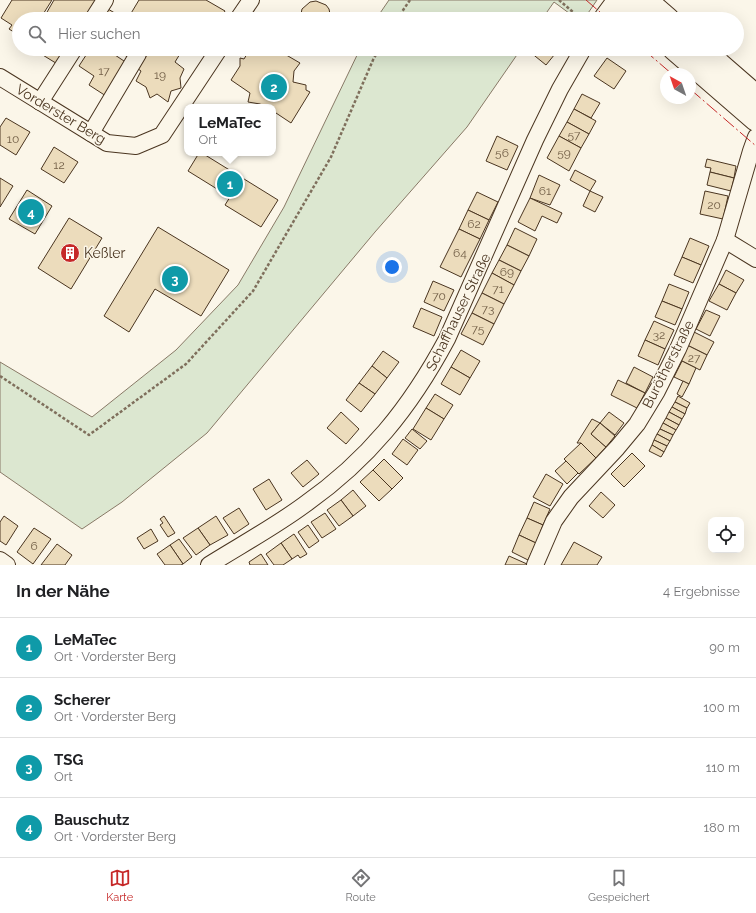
<!DOCTYPE html>
<html lang="de">
<head>
<meta charset="utf-8">
<style>
	body { margin:0; font-family:Raleway,sans-serif; background:#f6f6f6; color:#202124 }
	.controls { position:absolute; right:12px; bottom:12px; display:grid; overflow:hidden; border-radius:8px; box-shadow:0 4px 16px #0002 }
	.controls button { width:36px; height:36px; display:grid; place-items:center; padding:0; border:0; border-bottom:1px solid #e0e0e0; background:#fff; color:#202124; font:20px sans-serif }
	.compass { position:absolute; left:660px; top:68px; width:36px; height:36px; border-radius:50%; background:#fff; box-shadow:0 4px 16px #0002; rotate:320deg }
	.you { position:absolute; left:392px; top:267px; width:14px; height:14px; margin:-10px; border:3px solid #fff; border-radius:50%; background:#1a73e8; box-shadow:0 0 0 6px #1a73e833 }
	.badge { display:grid; place-items:center; width:26px; height:26px; border-radius:50%; background:#c62828; color:#fff; font-size:13px; font-weight:700 }
	.pin { position:absolute; translate:-50% -50%; border:2px solid #fff; box-shadow:0 1px 4px #0006 }
	.popup { position:absolute; left:184px; top:104px; width:92px; height:52px; box-sizing:border-box; display:grid; place-content:center; border-radius:8px; background:#fff; filter:drop-shadow(0 1px 3px #0005); font-size:13px; white-space:nowrap; color:#757577 }
	.popup b { font-size:15px; color:#202124 }
	.popup::after { content:''; position:absolute; left:50%; top:100%; margin-left:-8px; border:8px solid transparent; border-top-color:#fff }
	.list { margin:0; padding:0; list-style:none }
	h2 { display:flex; justify-content:space-between; align-items:center; height:52px; margin:0; padding:0 16px; font-size:17px }
	h2 small { font-size:13px; font-weight:400; color:#757577 }
	.list li { display:grid; grid-template-columns:26px 1fr auto; gap:12px; align-items:center; box-sizing:border-box; height:60px; padding:0 16px; border-top:1px solid #e0e0e0 }
	.list b { display:block; font-size:15px; white-space:nowrap }
	.list p { margin:0; font-size:13px; white-space:nowrap; color:#757577 }
	.list em { font-size:13px; font-style:normal; color:#757577 }
	.icon { flex:none; width:22px; height:22px; fill:none; stroke:currentColor; stroke-width:2; stroke-linecap:round; stroke-linejoin:round }
	.map { position:relative; flex:none; width:756px; height:565px; overflow:hidden }
	.search { position:absolute; background:#fff; box-shadow:0 4px 16px #0002; left:12px; right:12px; top:12px; height:44px; display:flex; align-items:center; gap:10px; box-sizing:border-box; padding:0 14px; border-radius:22px; color:#757577; font-size:15px }
	.sheet { height:292px; background:#fff }
	nav { display:flex; justify-content:space-around; align-items:center; box-sizing:border-box; height:56px; border-top:1px solid #e0e0e0; background:#fff; font-size:11px; color:#757577 }
	nav a { display:grid; justify-items:center; gap:2px }
	nav .on { color:#c62828 }
	.map>svg:first-child { display:block }
	.green { fill:#dce7d0; stroke:#887966 }
	.building { fill:#ecdcbc; stroke:#4a3520 }
	.lines { fill:none; stroke-linecap:round; stroke-linejoin:round }
	.minor-casing { stroke:#4a3520; stroke-width:18 }
	.highway-casing { stroke:#4a3520; stroke-width:24 }
	.path { stroke:#7f6f5c; stroke-width:2.5; stroke-dasharray:3 2; stroke-linecap:butt }
	.minor { stroke:#fbf6e9; stroke-width:16 }
	.highway { stroke:#fbf6e9; stroke-width:22 }
	.power { stroke:#c62828; stroke-width:1; stroke-dasharray:14 3 2 3; stroke-linecap:butt }
	.labels { text-anchor:middle; dominant-baseline:central; stroke-width:3; stroke-linejoin:round; paint-order:stroke }
	.number-label { font-size:12px; fill:#725f47 }
	.street-label { font-size:14px; fill:#4a3520; stroke:#fbf6e9 }
	.poi-label { font-size:14px; fill:#4a3520; stroke:#fbf6e9; text-anchor:start }
</style>
</head>
<body>
<div class="map">
<svg width="756" height="565" viewBox="0 0 756 565">
	<rect width="100%" height="100%" fill="#fbf6e9"/>
	<!-- green -->
	<g class="green">
		<path d="M389 0H597L584 19H577L554 2 542 19H376Z"/>
		<path d="M360 49H521L467 127 375 232 207 433 122 502 82 529 0 472V362L92 417 176 350 238 285 284 207Z"/>
	</g>
	<!-- building -->
	<g class="building">
		<path d="M12 0H52L40 19H19V31L17 34 9 29 12 25 1 18Z"/>
		<path d="M54 0H98L87 19H43Z"/>
		<path d="M139 0H206L225 11 220 19H136L130 15Z"/>
		<path d="M316 1 326 5 329 9 331 19H300L302 9 310 2Z"/>
		<path d="M108 9 118 15 115 19H102Z"/>
		<path d="M33 49H68L59 65Z"/>
		<path d="M90 49H106L127 63 106 96 89 85 94 76 79 66Z"/>
		<path d="M146 49H183L175 62 184 69 180 78 181 88 171 91 168 102 157 94 150 98 146 87 136 81 141 71 134 66Z"/>
		<path d="M250 49H276L300 63 294 71 293 82 306 85V90L310 92 291 123 273 111V107H266L260 104 248 102 250 93 231 80 240 66V58L244 59Z"/>
		<path d="M533 49H559L546 65 530 52Z"/>
		<path d="M607 58 626 71 614 89 594 76Z"/>
		<path d="M582 94 600 103 591 118 574 109Z"/>
		<path d="M574 109 596 121 589 134 567 122Z"/>
		<path d="M6 118 30 132 16 155 0 145V127Z"/>
		<path d="M567 122 589 134 581 148 559 136Z"/>
		<path d="M497 136 518 146 507 170 486 161Z"/>
		<path d="M559 136 581 148 569 171 547 158Z"/>
		<path d="M54 147 78 162 64 183 41 169Z"/>
		<path d="M199 153H202L278 200 261 227 225 205 230 197 188 171Z"/>
		<path d="M707 159 736 166 734 178 710 172 711 168 705 167Z"/>
		<path d="M575 170 596 181 590 191 570 180Z"/>
		<path d="M710 172 734 178 731 191 707 185Z"/>
		<path d="M539 175 560 185 550 205 530 198Z"/>
		<path d="M0 178 13 186 0 207Z"/>
		<path d="M27 190 52 206 35 234 9 219Z"/>
		<path d="M590 191 603 197 595 212 583 206Z"/>
		<path d="M705 191 728 196 723 219 700 214Z"/>
		<path d="M477 192 498 202 489 220 468 210Z"/>
		<path d="M530 198 562 213 557 223 542 216 535 231 518 222Z"/>
		<path d="M468 210 489 220 480 239 459 229Z"/>
		<path d="M69 218 102 238 71 289 38 268Z"/>
		<path d="M158 227 229 270 201 316 155 289 129 332 104 316Z"/>
		<path d="M515 228 537 239 529 256 507 245Z"/>
		<path d="M459 229 480 239 461 277 440 267Z"/>
		<path d="M690 238 709 246 701 265 682 257Z"/>
		<path d="M507 245 529 256 521 271 499 260Z"/>
		<path d="M682 257 701 265 693 283 674 275Z"/>
		<path d="M499 260 521 271 514 285 492 273Z"/>
		<path d="M726 270 744 280 736 293 719 284Z"/>
		<path d="M492 273 514 285 504 304 482 293Z"/>
		<path d="M433 281 454 290 444 311 424 302Z"/>
		<path d="M669 284 689 292 682 309 662 301Z"/>
		<path d="M719 284 736 293 727 310 709 301Z"/>
		<path d="M482 293 504 304 494 324 472 313Z"/>
		<path d="M662 301 682 309 675 325 655 317Z"/>
		<path d="M421 308 442 317 434 336 413 327Z"/>
		<path d="M706 310 720 316 710 336 696 329Z"/>
		<path d="M472 313 494 324 483 345 461 334Z"/>
		<path d="M654 321 674 330 665 349 645 340Z"/>
		<path d="M694 332 714 342 707 355 687 345Z"/>
		<path d="M645 340 665 349 658 365 638 356Z"/>
		<path d="M687 345 707 355 700 370 680 360Z"/>
		<path d="M461 350 480 361 470 378 451 367Z"/>
		<path d="M383 351 399 362 387 378 372 366Z"/>
		<path d="M682 361 696 368 689 384 674 377Z"/>
		<path d="M372 366 387 378 375 394 359 383Z"/>
		<path d="M451 367 470 378 460 395 441 384Z"/>
		<path d="M634 367 653 377 645 393 626 383Z"/>
		<path d="M618 380 645 393 637 408 611 395Z"/>
		<path d="M683 381 689 384 682 397 677 394Z"/>
		<path d="M359 383 375 394 361 412 346 400Z"/>
		<path d="M435 394 453 405 444 419 426 408Z"/>
		<path d="M678 396 690 403 687 408 675 402Z"/>
		<path d="M675 402 687 408 685 414 672 407Z"/>
		<path d="M672 407 685 414 682 419 669 412Z"/>
		<path d="M426 408 444 419 431 440 413 429Z"/>
		<path d="M341 412 359 429 346 444 327 428Z"/>
		<path d="M609 412 624 423 615 435 600 423Z"/>
		<path d="M669 412 682 419 679 425 666 418Z"/>
		<path d="M666 418 679 425 676 430 663 423Z"/>
		<path d="M592 419 600 423 591 434 606 447 596 458 581 443H577Z"/>
		<path d="M600 423 615 436 606 447 591 434Z"/>
		<path d="M663 423 676 430 673 435 660 429Z"/>
		<path d="M412 429 427 441 420 449 405 438Z"/>
		<path d="M660 429 673 435 670 441 657 434Z"/>
		<path d="M657 434 670 441 667 446 654 440Z"/>
		<path d="M403 439 418 450 407 465 392 454Z"/>
		<path d="M654 440 667 446 664 452 652 445Z"/>
		<path d="M581 443 596 458 579 474 564 459Z"/>
		<path d="M652 445 664 452 661 457 649 451Z"/>
		<path d="M632 453 645 466 624 487 611 474Z"/>
		<path d="M384 459 403 478 392 489 373 470Z"/>
		<path d="M307 460 319 474 303 487 291 473Z"/>
		<path d="M566 461 578 473 567 484 555 471Z"/>
		<path d="M373 470 392 489 379 501 360 482Z"/>
		<path d="M546 474 563 484 550 506 533 497Z"/>
		<path d="M269 479 282 500 266 510 253 489Z"/>
		<path d="M353 490 366 506 353 516 341 500Z"/>
		<path d="M601 492 615 505 603 518 589 506Z"/>
		<path d="M341 500 353 516 339 526 327 510Z"/>
		<path d="M534 502 550 509 543 525 527 518Z"/>
		<path d="M239 508 249 524 234 534 223 518Z"/>
		<path d="M325 513 336 529 322 538 311 522Z"/>
		<path d="M4 516 18 526 6 545 0 541V522Z"/>
		<path d="M164 516 175 533 168 537 160 525 163 523 160 519Z"/>
		<path d="M216 516 228 535 210 545 198 528Z"/>
		<path d="M527 518 543 525 536 543 519 535Z"/>
		<path d="M308 525 319 541 309 548 298 532Z"/>
		<path d="M34 528 51 539 33 564 17 552Z"/>
		<path d="M198 528 210 545 196 555 183 538Z"/>
		<path d="M151 529 158 541 144 549 137 538Z"/>
		<path d="M294 534 307 554 300 558 298 555 292 559 281 543Z"/>
		<path d="M519 535 536 543 528 560 512 552Z"/>
		<path d="M179 539 192 557 183 564 170 545Z"/>
		<path d="M574 542 602 557 597 565H561Z"/>
		<path d="M281 543 292 559 283 565H274L266 554Z"/>
		<path d="M57 544 72 555 65 565H41Z"/>
		<path d="M170 545 183 564 181 565H165L157 554Z"/>
		<path d="M261 554 268 565H250L249 562Z"/>
		<path d="M509 556 527 564 526 565H505Z"/>
	</g>
	<g class="lines">
		<defs>
			<g id="minor">
				<path d="M93 19 105 0"/>
				<path d="M238 19 251 0"/>
				<path d="M601 19 615 0"/>
				<path d="M0 77 107 143 136 146 162 135 219 49"/>
				<path d="M40 102 74 49"/>
				<path d="M91 133 138 54 131 49"/>
				<path d="M725 240 756 259"/>
				<path d="M0 560 7 565"/>
				<path d="M209 565C241 545 274 527 304 505 368 460 410 408 447 339L535 140 560 89 583 49"/>
				<path d="M535 565 554 521 571 497 617 448 637 424 657 391 678 349 725 240 751 151 756 137"/>
			</g>
			<g id="highway">
				<path d="M619 0 640 19"/>
				<path d="M646 0 668 19"/>
				<path d="M674 49 756 120"/>
				<path d="M702 49 756 96"/>
			</g>
		</defs>
		<!-- minor casing -->
		<use href="#minor" class="minor-casing"/>
		<!-- highway casing -->
		<use href="#highway" class="highway-casing"/>
		<!-- path -->
		<g class="path">
			<path d="M559 0 581 19"/>
			<path d="M397 19 410 0"/>
			<path d="M0 376 89 435 186 364 253 291 331 157 373 60 379 49"/>
		</g>
		<!-- minor -->
		<use href="#minor" class="minor"/>
		<!-- highway -->
		<use href="#highway" class="highway"/>
		<!-- power -->
		<g class="power">
			<path d="M586 0 608 19"/>
			<path d="M643 49 672 74"/>
			<path d="M690 89 756 146"/>
		</g>
	</g>
	<!-- icons -->
	<defs>
		<symbol id="building-disc" viewBox="-11 -11 22 22"><circle r="9.5" fill="#c62828" stroke="#fbf6e9"/><path d="M-4-6H4V6H1V3H-1V6H-4ZM-2.5-4.3h1.7v1.8h-1.7ZM.8-4.3h1.7v1.8H.8ZM-2.5-1h1.7V.8h-1.7ZM.8-1h1.7V.8H.8Z" fill="#fff"/></symbol>
	</defs>
	<g fill-rule="evenodd">
		<use href="#building-disc" x="59" y="242" width="22" height="22"/>
	</g>
	<g class="labels">
		<!-- number labels -->
		<g class="number-label">
			<text x="104" y="71">17</text>
			<text x="160" y="75">19</text>
			<text x="574" y="135">57</text>
			<text x="13" y="139">10</text>
			<text x="502" y="153">56</text>
			<text x="564" y="153">59</text>
			<text x="59" y="165">12</text>
			<text x="545" y="191">61</text>
			<text x="714" y="205">20</text>
			<text x="474" y="224">62</text>
			<text x="460" y="253">64</text>
			<text x="507" y="272">69</text>
			<text x="498" y="289">71</text>
			<text x="439" y="296">70</text>
			<text x="488" y="309">73</text>
			<text x="478" y="329">75</text>
			<text x="659" y="335">32</text>
			<text x="694" y="358">27</text>
			<text x="34" y="546">6</text>
		</g>
		<!-- street labels -->
		<g class="street-label">
			<text transform="translate(61 114) rotate(31)">Vorderster Berg</text>
			<text transform="translate(458 312) rotate(-64)">Schaffhauser Straße</text>
			<text transform="translate(668 364) rotate(-63)">Burötherstraße</text>
		</g>
		<!-- poi labels -->
		<g class="poi-label">
			<text x="84" y="253">Keßler</text>
		</g>
	</g>
</svg>
<div class="controls">
<button><svg class="icon" aria-label="locate" viewBox="0 0 24 24"><circle cx="12" cy="12" r="6"/><path d="M12 2v4M12 18v4M2 12h4M18 12h4"/></svg></button>
</div>
<svg class="compass" viewBox="-18 -18 36 36"><path d="M0-13l5 13h-10z" fill="#e53935"/><path d="M0 13l5-13h-10z" fill="#757577"/></svg>
<div class="you"></div>
<div class="pin badge" style="left:230px;top:184px;background:#0f9aa8">1</div>
<div class="popup"><b>LeMaTec</b>Ort</div>
<div class="pin badge" style="left:274px;top:87px;background:#0f9aa8">2</div>
<div class="pin badge" style="left:175px;top:279px;background:#0f9aa8">3</div>
<div class="pin badge" style="left:31px;top:212px;background:#0f9aa8">4</div>
<div class="search"><svg class="icon" aria-label="search" viewBox="0 0 24 24"><circle cx="10" cy="10" r="6"/><path d="M15 15l6 6"/></svg>Hier suchen</div>
</div>
<section class="sheet">
<h2>In der Nähe<small>4 Ergebnisse</small></h2>
<ul class="list">
<li><span class="badge" style="background:#0f9aa8">1</span><div><b>LeMaTec</b><p>Ort · Vorderster Berg</p></div><em>90 m</em></li>
<li><span class="badge" style="background:#0f9aa8">2</span><div><b>Scherer</b><p>Ort · Vorderster Berg</p></div><em>100 m</em></li>
<li><span class="badge" style="background:#0f9aa8">3</span><div><b>TSG</b><p>Ort</p></div><em>110 m</em></li>
<li><span class="badge" style="background:#0f9aa8">4</span><div><b>Bauschutz</b><p>Ort · Vorderster Berg</p></div><em>180 m</em></li>
</ul>
</section>
<nav>
<a class="on"><svg class="icon" aria-label="map" viewBox="0 0 24 24"><path d="M3 6l6-2 6 2 6-2v14l-6 2-6-2-6 2zM9 4v14M15 6v14"/></svg>Karte</a>
<a><svg class="icon" aria-label="directions" viewBox="0 0 24 24"><path d="M12 3l9 9-9 9-9-9zM9 14v-3h6M13 9l2 2-2 2"/></svg>Route</a>
<a><svg class="icon" aria-label="saved" viewBox="0 0 24 24"><path d="M7 4h10v16l-5-4-5 4z"/></svg>Gespeichert</a>
</nav>
</body>
</html>
